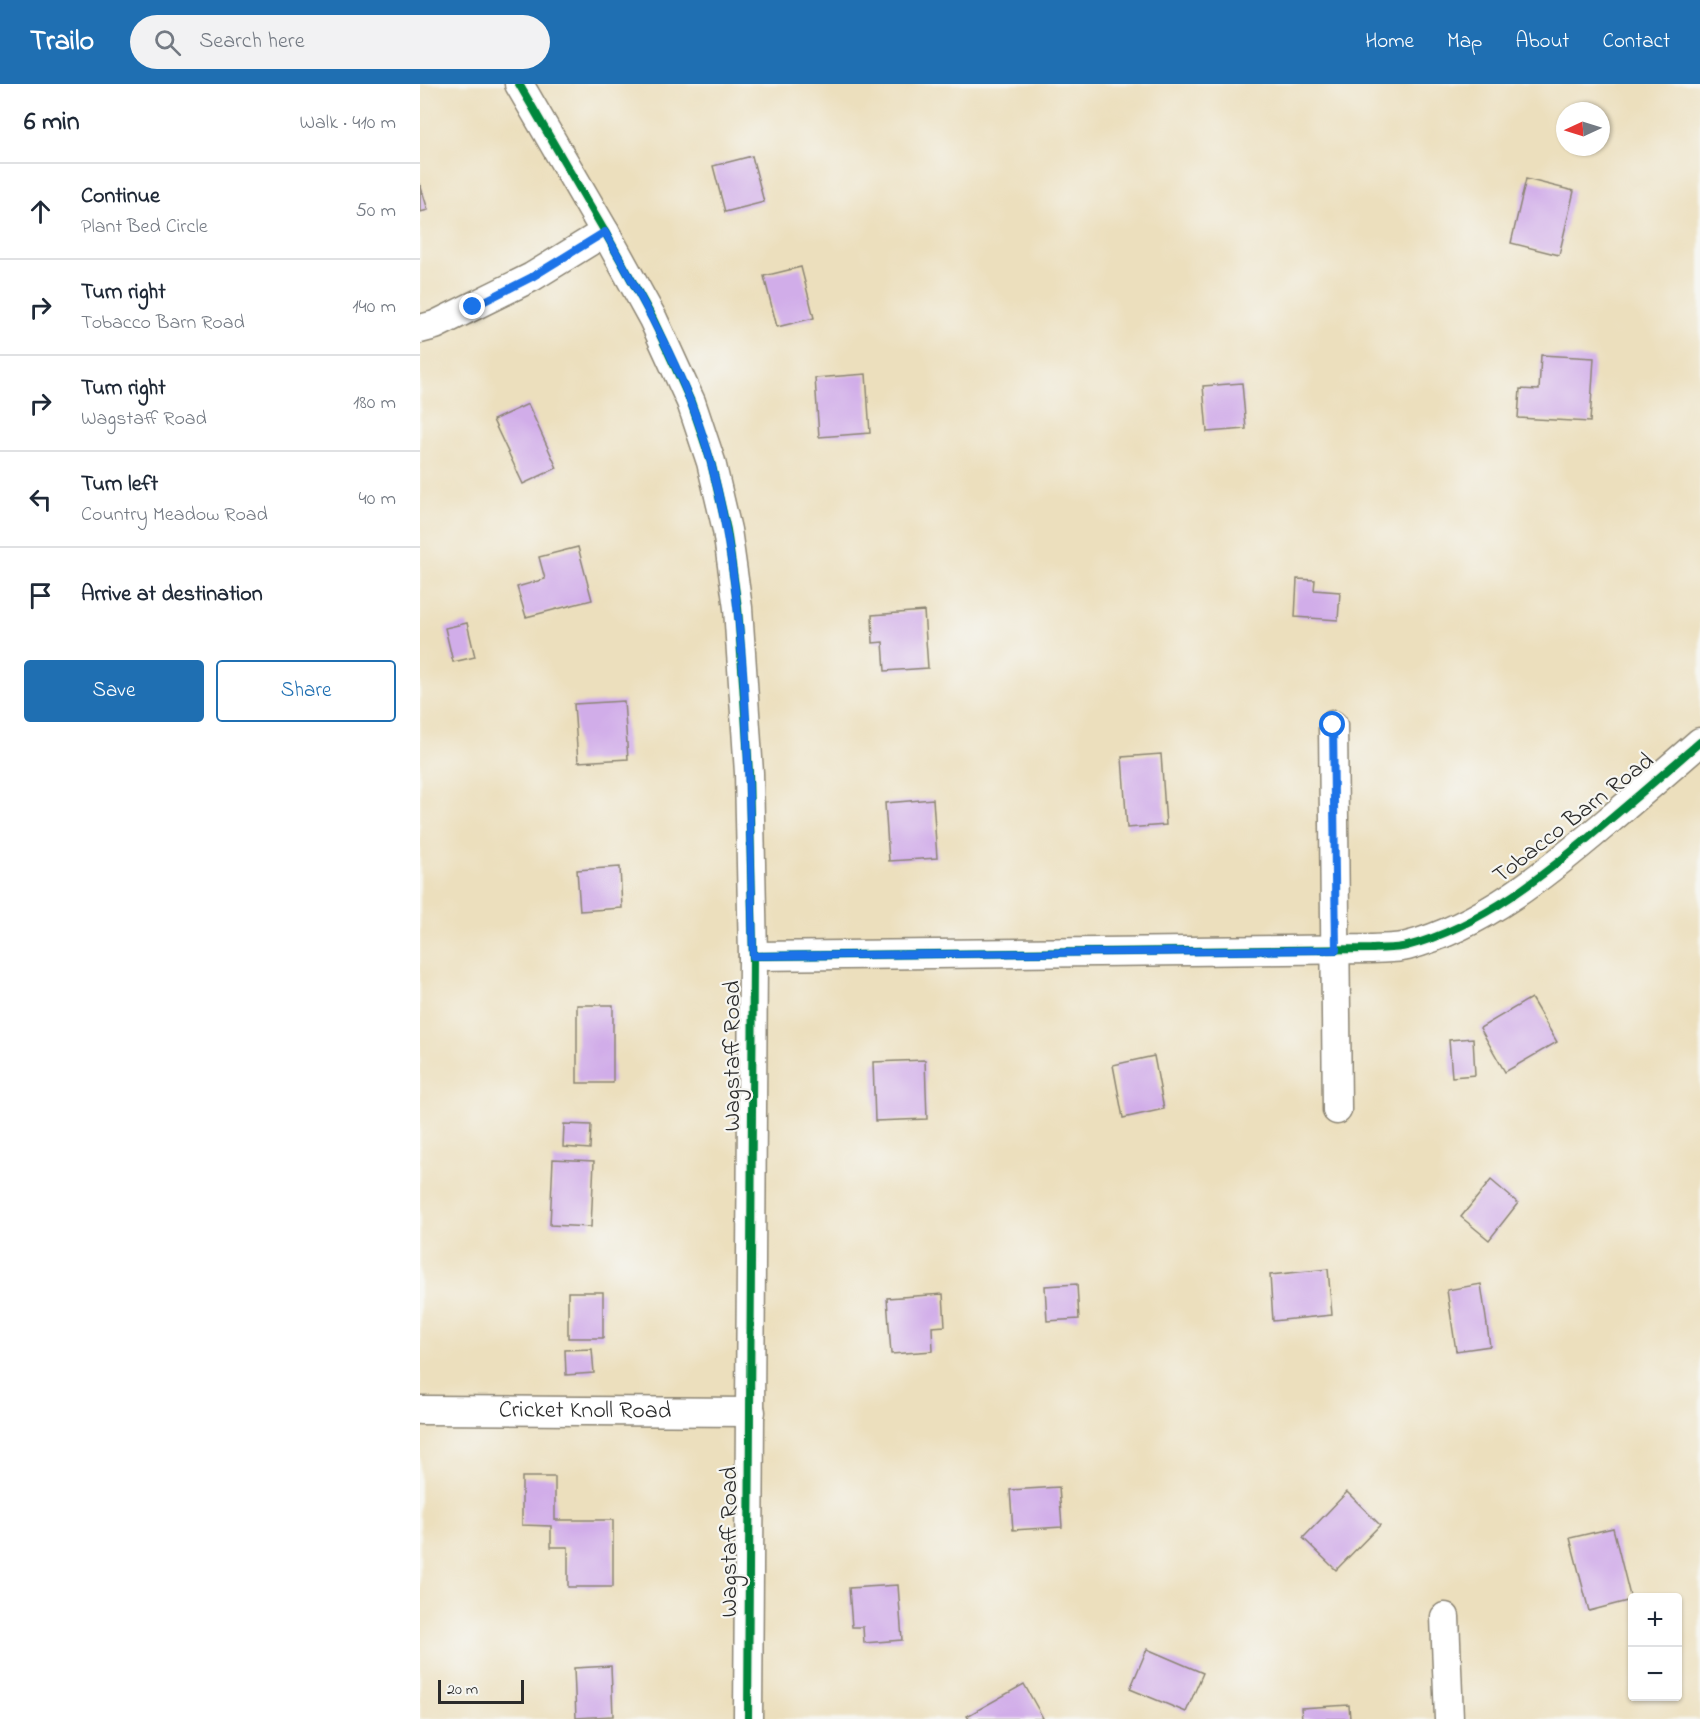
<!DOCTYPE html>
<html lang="en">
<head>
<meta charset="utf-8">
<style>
	body { margin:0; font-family:"Indie Flower",sans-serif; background:#f2f2f3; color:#1f2937 }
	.controls { position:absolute; right:18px; bottom:18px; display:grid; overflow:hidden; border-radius:6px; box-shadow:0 2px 4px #0004 }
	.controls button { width:54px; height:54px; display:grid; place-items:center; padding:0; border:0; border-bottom:2px solid #e0e1e3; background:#fff; color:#1f2937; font:30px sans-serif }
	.compass { position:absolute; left:1136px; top:18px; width:54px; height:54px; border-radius:50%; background:#fff; box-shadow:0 2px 4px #0004; rotate:266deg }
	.scale { position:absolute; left:18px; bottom:15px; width:86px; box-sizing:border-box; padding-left:6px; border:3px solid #2b2b2b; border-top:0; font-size:16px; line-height:21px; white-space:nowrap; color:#2b2b2b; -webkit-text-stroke:4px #f6f6f2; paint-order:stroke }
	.stop { position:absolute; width:18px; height:18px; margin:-14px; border:4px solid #1a73e8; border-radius:50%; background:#fff }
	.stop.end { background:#1a73e8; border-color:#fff; box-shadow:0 2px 6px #0008 }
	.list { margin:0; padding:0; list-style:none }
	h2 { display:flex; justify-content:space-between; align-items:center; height:78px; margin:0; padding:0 24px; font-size:26px }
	h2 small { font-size:20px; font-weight:400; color:#747a83 }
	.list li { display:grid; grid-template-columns:39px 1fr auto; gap:18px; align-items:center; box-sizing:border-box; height:96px; padding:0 24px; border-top:2px solid #e0e1e3 }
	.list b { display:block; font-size:22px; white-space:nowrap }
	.list p { margin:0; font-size:20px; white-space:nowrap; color:#747a83 }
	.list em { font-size:20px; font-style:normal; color:#747a83 }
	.actions { display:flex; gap:12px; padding:18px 24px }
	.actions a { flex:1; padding:14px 0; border:2px solid #1f6fb2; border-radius:6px; text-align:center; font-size:21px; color:#1f6fb2 }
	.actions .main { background:#1f6fb2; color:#fff }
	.icon { flex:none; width:33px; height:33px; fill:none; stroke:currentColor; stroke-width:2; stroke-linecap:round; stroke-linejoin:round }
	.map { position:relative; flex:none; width:1280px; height:1635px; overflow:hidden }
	header { display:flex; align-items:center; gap:36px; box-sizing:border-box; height:84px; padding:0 30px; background:#1f6fb2; color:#fff }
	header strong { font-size:28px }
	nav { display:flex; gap:33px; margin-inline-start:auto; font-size:21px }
	.search { width:420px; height:54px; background:#f2f2f3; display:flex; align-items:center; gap:15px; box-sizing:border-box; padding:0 21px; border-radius:33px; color:#747a83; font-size:22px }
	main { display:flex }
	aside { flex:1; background:#fff }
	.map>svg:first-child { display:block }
	.building { fill:#d1ade9 }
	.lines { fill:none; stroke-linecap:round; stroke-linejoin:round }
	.minor-casing { stroke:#8c8574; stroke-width:31 }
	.minor { stroke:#fff; stroke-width:28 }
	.cycleway-casing { stroke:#f6f6f2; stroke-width:11 }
	.cycleway { stroke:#00873e; stroke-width:8 }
	.route { stroke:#1a73e8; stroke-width:8 }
	.labels { text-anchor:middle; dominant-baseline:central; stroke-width:4.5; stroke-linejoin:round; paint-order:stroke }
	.street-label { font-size:24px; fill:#2b2b2b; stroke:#f6f6f2 }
</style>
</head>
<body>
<header>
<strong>Trailo</strong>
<div class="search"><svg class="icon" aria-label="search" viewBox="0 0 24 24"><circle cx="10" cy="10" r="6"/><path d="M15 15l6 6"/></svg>Search here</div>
<nav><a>Home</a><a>Map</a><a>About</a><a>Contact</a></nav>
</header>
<main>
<aside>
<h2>6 min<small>Walk · 410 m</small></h2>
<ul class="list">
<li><svg class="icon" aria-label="ahead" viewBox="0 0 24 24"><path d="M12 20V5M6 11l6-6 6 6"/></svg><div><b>Continue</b><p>Plant Bed Circle</p></div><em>50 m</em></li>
<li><svg class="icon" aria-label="right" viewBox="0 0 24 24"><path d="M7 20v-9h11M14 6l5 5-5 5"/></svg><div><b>Turn right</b><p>Tobacco Barn Road</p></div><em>140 m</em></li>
<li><svg class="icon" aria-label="right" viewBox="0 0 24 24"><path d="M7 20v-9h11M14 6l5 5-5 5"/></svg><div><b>Turn right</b><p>Wagstaff Road</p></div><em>180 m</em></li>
<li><svg class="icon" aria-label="left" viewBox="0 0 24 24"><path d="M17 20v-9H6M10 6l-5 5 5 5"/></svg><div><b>Turn left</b><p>Country Meadow Road</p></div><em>40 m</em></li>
<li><svg class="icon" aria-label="arrive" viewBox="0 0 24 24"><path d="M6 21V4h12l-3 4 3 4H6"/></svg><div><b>Arrive at destination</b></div></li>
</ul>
<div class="actions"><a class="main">Save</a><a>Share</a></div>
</aside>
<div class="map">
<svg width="1280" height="1635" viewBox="0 0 1280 1635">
	<rect width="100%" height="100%" fill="#f6f6f2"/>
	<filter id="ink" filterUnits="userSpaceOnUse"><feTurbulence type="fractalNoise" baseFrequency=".0167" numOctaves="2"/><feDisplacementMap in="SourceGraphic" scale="12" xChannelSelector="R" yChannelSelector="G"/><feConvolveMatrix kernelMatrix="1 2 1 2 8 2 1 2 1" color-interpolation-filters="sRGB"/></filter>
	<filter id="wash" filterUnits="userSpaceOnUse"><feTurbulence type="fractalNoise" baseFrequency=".008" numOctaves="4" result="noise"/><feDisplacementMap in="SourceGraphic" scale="24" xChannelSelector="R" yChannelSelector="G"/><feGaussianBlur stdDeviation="1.35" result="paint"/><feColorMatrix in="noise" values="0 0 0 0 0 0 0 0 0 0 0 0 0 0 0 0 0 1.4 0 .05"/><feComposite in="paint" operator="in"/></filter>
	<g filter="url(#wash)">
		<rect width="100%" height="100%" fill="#ecdfbd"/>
		<g id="blocks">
			<!-- building -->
			<g class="building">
				<path d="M332 72 344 118 305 128 293 82Z"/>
				<path d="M1106 95 1154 107 1139 171 1091 159Z"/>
				<path d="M0 100 8 126 0 128Z"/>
				<path d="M381 183 394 234 357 243 344 192Z"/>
				<path d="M1121 271 1174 274 1170 338 1098 334 1100 305 1119 306Z"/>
				<path d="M446 290 450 349 399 353 395 294Z"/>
				<path d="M822 299 826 345 787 348 783 302Z"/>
				<path d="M108 320 137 384 103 400 73 336Z"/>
				<path d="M158 463 172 516 106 533 97 503 125 495 119 473Z"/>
				<path d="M877 495 895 496 894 506 920 508 918 536 875 533Z"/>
				<path d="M504 527 508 584 465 587 463 558 453 559 452 531Z"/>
				<path d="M47 539 55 573 33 578 25 544Z"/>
				<path d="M204 617 208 675 158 678 154 620Z"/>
				<path d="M741 670 746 741 707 744 702 673Z"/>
				<path d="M513 715 517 774 469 777 465 719Z"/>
				<path d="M200 783 202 824 160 827 157 786Z"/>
				<path d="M1111 914 1137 958 1085 988 1060 944Z"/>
				<rect x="157" y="921" width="36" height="78"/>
				<path d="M1053 954 1055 991 1032 993 1029 956Z"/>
				<path d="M734 972 744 1025 703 1034 693 981Z"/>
				<path d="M505 976 507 1035 455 1037 453 978Z"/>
				<path d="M144 1040 171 1041 170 1065 143 1063Z"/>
				<path d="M133 1075 174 1077 171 1143 130 1141Z"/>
				<path d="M1071 1096 1098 1119 1069 1156 1041 1133Z"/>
				<path d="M908 1185 912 1231 853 1237 850 1191Z"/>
				<path d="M657 1200 659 1235 627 1237 625 1202Z"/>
				<path d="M1061 1200 1070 1262 1036 1267 1027 1206Z"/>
				<rect x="148" y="1208" width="35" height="46"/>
				<path d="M523 1210 525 1242 512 1243 513 1267 471 1270 467 1214Z"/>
				<path d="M172 1265 174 1289 146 1291 145 1266Z"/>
				<path d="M102 1393H135V1436H193V1503H148V1463H131V1442L102 1441Z"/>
				<path d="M639 1403 642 1443 593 1446 590 1406Z"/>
				<path d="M927 1408 960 1441 916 1486 883 1454Z"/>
				<path d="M1193 1444 1211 1516 1169 1527 1150 1454Z"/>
				<path d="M478 1501 482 1556 444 1559 443 1543H432L429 1504Z"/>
				<path d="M727 1565 783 1589 766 1628 710 1605Z"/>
				<path d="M191 1582 193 1632 156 1634 154 1584Z"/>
				<path d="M604 1600 623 1634 620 1635H549L547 1632Z"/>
				<path d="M929 1621 930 1635H882L881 1624Z"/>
			</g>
		</g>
	</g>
	<g filter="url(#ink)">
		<use href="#blocks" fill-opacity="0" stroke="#8c8574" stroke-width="1.5"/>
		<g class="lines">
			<defs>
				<g id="minor">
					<path d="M99 0 185 148 233 235 271 318 291 378 307 446 318 524 329 689 333 872 328 1635"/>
					<path d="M0 245 15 241 112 193 185 148"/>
					<path d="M913 641 917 1026"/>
					<path d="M333 872 951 865C963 864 976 865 987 862 1063 842 1128 788 1187 738 1218 712 1249 685 1280 658"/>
					<path id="s1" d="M0 1326 331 1328"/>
					<path d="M1025 1533 1029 1635"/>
				</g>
			</defs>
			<!-- minor casing -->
			<use href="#minor" class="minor-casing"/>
			<!-- minor -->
			<use href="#minor" class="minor"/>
			<defs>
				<g id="cycleway">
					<path d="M99 0 185 148 233 235 271 318 291 378 307 446 318 524 329 689 333 872 328 1635"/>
					<path d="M333 872 951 865C963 864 976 865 987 862 1063 842 1128 788 1187 738 1218 712 1249 685 1280 658"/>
				</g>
			</defs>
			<!-- cycleway casing -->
			<use href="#cycleway" class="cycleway-casing"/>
			<!-- cycleway -->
			<use href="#cycleway" class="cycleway"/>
		</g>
	</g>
	<g class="lines" filter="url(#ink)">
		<!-- route -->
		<path class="route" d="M53 223 112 193 185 148C226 222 269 297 291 379 312 457 320 537 325 617 330 702 331 787 333 872L916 866 913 641"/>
	</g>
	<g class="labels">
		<!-- street labels -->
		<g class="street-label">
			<text transform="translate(1154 735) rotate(-38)">Tobacco Barn Road</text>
			<text transform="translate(313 972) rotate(-90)">Wagstaff Road</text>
			<text stroke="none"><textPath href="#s1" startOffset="165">Cricket Knoll Road</textPath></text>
			<text transform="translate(310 1458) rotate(-90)">Wagstaff Road</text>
		</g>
	</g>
</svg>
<div class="controls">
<button>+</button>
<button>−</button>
</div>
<svg class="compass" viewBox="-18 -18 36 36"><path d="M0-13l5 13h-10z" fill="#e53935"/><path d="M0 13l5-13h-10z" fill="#747a83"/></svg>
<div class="scale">20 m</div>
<div class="stop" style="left:913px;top:641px"></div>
<div class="stop end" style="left:53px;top:223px"></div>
</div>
</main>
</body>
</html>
